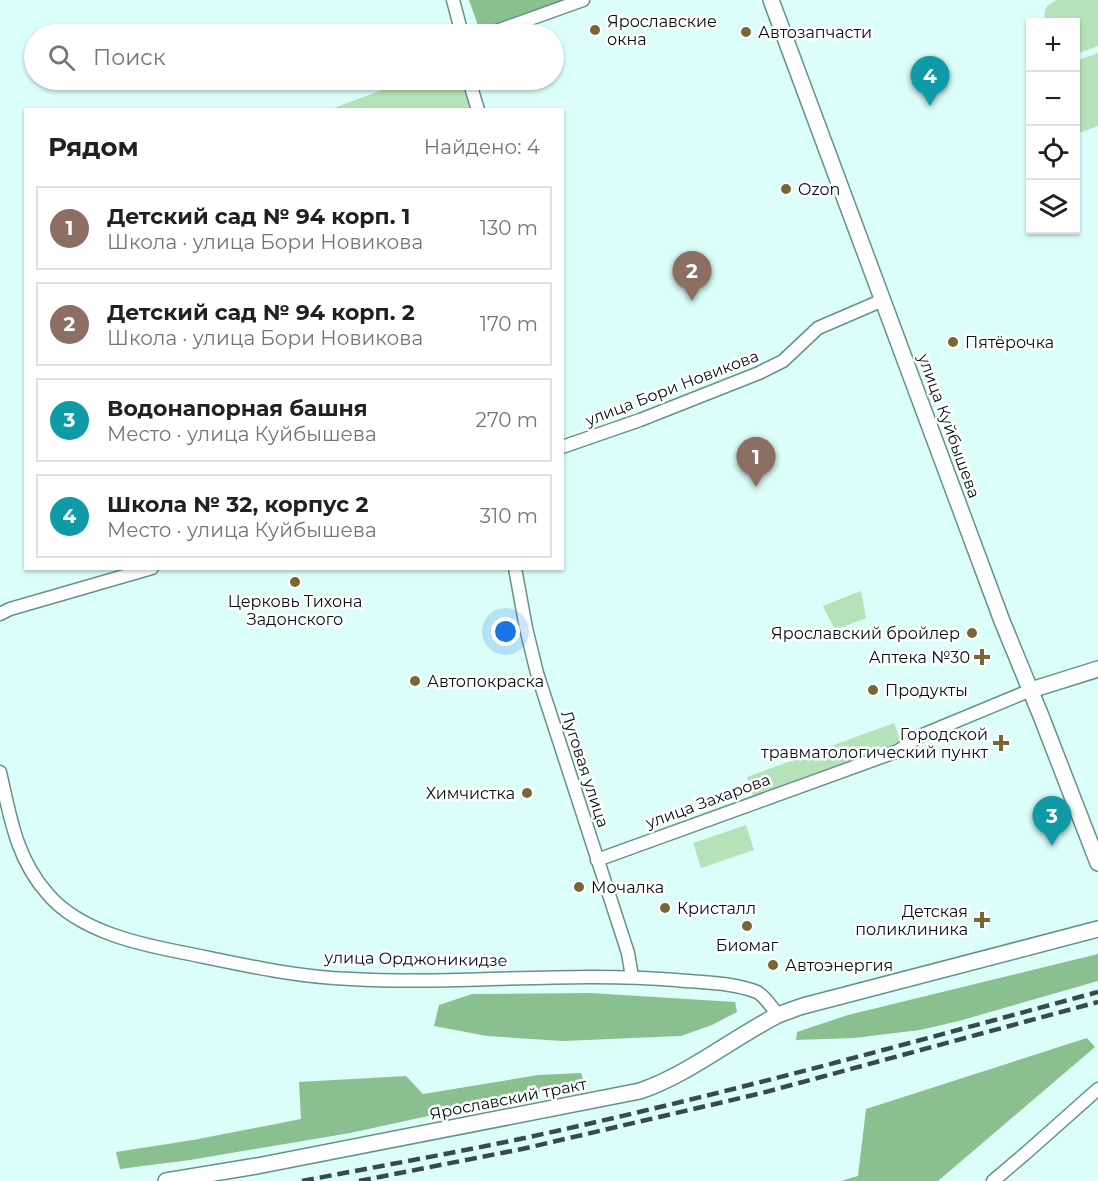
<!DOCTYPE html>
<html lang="ru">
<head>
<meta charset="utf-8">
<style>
	body { margin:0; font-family:Montserrat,sans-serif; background:#f2f2f2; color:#202124 }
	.controls { position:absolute; right:18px; top:18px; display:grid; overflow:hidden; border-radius:0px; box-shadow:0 2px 4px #0004 }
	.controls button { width:54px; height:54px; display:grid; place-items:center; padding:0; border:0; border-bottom:2px solid #e0e0e0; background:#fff; color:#202124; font:30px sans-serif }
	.you { position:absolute; left:506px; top:632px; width:21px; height:21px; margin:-15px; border:4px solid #fff; border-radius:50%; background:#1a73e8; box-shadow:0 0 0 9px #1a73e833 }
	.badge { display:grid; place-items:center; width:39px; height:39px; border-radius:50%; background:#796635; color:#fff; font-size:20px; font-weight:700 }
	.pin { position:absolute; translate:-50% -50px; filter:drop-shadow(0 2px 3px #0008) }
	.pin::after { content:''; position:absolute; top:32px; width:21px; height:18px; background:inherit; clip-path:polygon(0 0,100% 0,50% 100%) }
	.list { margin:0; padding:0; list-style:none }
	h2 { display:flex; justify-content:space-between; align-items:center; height:78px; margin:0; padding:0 24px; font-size:26px }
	h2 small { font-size:20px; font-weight:400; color:#757577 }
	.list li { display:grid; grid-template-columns:39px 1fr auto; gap:18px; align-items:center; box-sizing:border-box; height:84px; margin:0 12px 12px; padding:0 12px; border:2px solid #e0e0e0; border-radius:0px }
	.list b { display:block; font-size:22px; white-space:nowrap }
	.list p { margin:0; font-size:20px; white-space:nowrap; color:#757577 }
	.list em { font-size:20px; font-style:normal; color:#757577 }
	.icon { flex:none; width:33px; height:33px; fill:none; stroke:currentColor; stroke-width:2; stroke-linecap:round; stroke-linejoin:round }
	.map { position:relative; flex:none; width:1098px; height:1181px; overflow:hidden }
	.search { position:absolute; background:#fff; box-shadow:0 2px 4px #0004; left:24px; top:24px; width:540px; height:66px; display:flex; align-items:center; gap:15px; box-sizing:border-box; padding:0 21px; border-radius:33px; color:#757577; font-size:22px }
	.panel { position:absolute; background:#fff; box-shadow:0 2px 4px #0004; left:24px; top:108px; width:540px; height:462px; border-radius:0px }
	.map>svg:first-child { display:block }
	.green { fill:#b6e2b9 }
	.forest { fill:#8ac090 }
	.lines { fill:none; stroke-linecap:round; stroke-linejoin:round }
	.minor-casing { stroke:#67908b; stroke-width:15 }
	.tertiary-casing { stroke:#67908b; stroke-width:18 }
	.minor { stroke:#fff; stroke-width:12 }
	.tertiary { stroke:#fff; stroke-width:15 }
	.rail { stroke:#394b49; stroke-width:4.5; stroke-dasharray:12 6; stroke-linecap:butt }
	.poi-dot { fill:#796635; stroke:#fff; stroke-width:2 }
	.labels { text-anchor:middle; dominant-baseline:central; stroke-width:5; stroke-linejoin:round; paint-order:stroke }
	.poi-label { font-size:16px; fill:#020f0d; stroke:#fff; text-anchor:start }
	.street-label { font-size:16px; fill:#020f0d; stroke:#fff }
</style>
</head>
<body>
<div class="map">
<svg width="1098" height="1181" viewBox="0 0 1098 1181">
	<rect width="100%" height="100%" fill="#dbfef9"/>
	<!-- green -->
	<g class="green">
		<path d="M1058 0H1098V46L1076 54V22H1046C1042 10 1046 4 1058 0Z"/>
		<path d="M1098 53V126L1076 134V61Z"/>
		<path d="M409 80H462L471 109H331Z"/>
		<path d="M861 591 866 618 835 630 823 606Z"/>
		<path d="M894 723 901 742 753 796 747 777Z"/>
		<path d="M746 825 754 850 701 868 693 843Z"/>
	</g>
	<!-- forest -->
	<g class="forest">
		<path d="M469 0H565L480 31Z"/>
		<path d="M1098 954V981L959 1021 920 1030 854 1038 796 1040 797 1032 848 1015Z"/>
		<path d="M591 993 735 1002 737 1012 712 1025 681 1036 563 1041 487 1036 434 1026 439 1005 472 994Z"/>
		<path d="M1087 1038 1095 1047 938 1181H841L858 1176 866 1109Z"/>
		<path d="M581 1073 584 1082 350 1133 190 1160 120 1169 116 1152 193 1140 301 1119 299 1082 406 1076 423 1094 538 1075Z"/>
	</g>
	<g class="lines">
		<defs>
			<g id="minor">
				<path d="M453 0 462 34"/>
				<path d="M488 34 583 0"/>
				<path d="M469 80 478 110"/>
				<path d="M562 447 640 420 759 373 783 361 818 328 883 300"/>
				<path d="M515 568 526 628 537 673 628 953 632 977"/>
				<path d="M0 614 10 609 152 568"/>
				<path d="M0 772C10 816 16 858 47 893 79 932 142 945 190 954 243 965 296 977 351 979 459 985 568 971 676 980 703 983 732 982 757 992 765 996 772 1008 778 1015"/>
				<path d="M597 860 898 751 920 736 1031 690"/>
				<path d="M993 1181 1026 1153 1098 1089"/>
			</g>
			<g id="tertiary">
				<path d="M771 0 1002 621 1041 716 1098 863"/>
				<path d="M1031 690 1098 669"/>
				<path d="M166 1181 257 1166 640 1091C689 1074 730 1040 776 1016 785 1012 794 1009 803 1006L1098 929"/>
			</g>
		</defs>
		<!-- minor casing -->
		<use href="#minor" class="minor-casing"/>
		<!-- tertiary casing -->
		<use href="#tertiary" class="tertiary-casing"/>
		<!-- minor -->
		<use href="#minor" class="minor"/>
		<!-- tertiary -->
		<use href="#tertiary" class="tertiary"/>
		<!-- rail -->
		<g class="rail">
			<path d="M302 1181C375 1167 448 1154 520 1139 715 1097 906 1044 1098 992"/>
			<path d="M359 1181 522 1149 762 1093 1098 1002"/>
		</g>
	</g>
	<!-- markers -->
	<g class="poi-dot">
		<circle cx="595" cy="30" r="6"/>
		<circle cx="746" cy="32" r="6"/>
		<circle cx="786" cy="189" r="6"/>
		<circle cx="953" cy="342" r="6"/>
		<circle cx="295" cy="582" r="6"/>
		<circle cx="972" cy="633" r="6"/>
		<path d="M979 648h6v6h6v6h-6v6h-6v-6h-6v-6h6z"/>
		<circle cx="415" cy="681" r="6"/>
		<circle cx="873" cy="690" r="6"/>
		<path d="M998 734h6v6h6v6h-6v6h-6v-6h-6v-6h6z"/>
		<circle cx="527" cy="793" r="6"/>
		<circle cx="579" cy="887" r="6"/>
		<circle cx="665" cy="908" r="6"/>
		<path d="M979 911h6v6h6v6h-6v6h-6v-6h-6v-6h6z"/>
		<circle cx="747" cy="926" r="6"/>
		<circle cx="773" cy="965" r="6"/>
	</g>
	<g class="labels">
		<!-- poi labels -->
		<g class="poi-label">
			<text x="607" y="21">Ярославские<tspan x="607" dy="18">окна</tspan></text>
			<text x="758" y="32">Автозапчасти</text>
			<text x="798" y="189">Ozon</text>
			<text x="965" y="342">Пятёрочка</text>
			<text x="295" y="601" text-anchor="middle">Церковь Тихона<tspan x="295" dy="18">Задонского</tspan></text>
			<text x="960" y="633" text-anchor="end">Ярославский бройлер</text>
			<text x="970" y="657" text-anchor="end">Аптека №30</text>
			<text x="427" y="681">Автопокраска</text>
			<text x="885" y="690">Продукты</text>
			<text x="988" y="734" text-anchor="end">Городской<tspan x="988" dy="18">травматологический пункт</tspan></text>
			<text x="515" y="793" text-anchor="end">Химчистка</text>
			<text x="591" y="887">Мочалка</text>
			<text x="677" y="908">Кристалл</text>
			<text x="968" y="911" text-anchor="end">Детская<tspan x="968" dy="18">поликлиника</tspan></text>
			<text x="747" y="945" text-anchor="middle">Биомаг</text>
			<text x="785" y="965">Автоэнергия</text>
		</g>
		<!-- street labels -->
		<g class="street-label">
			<text transform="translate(672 388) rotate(-21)">улица Бори Новикова</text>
			<text transform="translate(949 426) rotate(70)">улица Куйбышева</text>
			<text transform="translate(585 769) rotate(72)">Луговая улица</text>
			<text transform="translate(708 801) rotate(-20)">улица Захарова</text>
			<text transform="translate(416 959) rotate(1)">улица Орджоникидзе</text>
			<text transform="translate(508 1099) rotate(-11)">Ярославский тракт</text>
		</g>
	</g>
</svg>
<div class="controls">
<button>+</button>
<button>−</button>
<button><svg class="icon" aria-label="locate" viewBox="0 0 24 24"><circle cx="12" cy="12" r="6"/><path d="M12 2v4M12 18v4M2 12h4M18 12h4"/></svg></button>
<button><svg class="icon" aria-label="layers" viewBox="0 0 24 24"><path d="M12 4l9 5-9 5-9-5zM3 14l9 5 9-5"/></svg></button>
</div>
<div class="you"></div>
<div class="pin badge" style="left:756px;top:487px;background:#8d6e63">1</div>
<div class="pin badge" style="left:692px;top:301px;background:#8d6e63">2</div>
<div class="pin badge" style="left:1052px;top:846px;background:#0f9aa8">3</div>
<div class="pin badge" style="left:930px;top:106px;background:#0f9aa8">4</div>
<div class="search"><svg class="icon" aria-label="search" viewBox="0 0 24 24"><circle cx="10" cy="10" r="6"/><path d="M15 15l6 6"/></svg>Поиск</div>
<section class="panel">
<h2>Рядом<small>Найдено: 4</small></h2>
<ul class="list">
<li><span class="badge" style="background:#8d6e63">1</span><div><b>Детский сад № 94 корп. 1</b><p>Школа · улица Бори Новикова</p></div><em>130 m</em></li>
<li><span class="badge" style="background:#8d6e63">2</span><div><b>Детский сад № 94 корп. 2</b><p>Школа · улица Бори Новикова</p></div><em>170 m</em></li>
<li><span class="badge" style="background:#0f9aa8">3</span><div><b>Водонапорная башня</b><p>Место · улица Куйбышева</p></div><em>270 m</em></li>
<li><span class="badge" style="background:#0f9aa8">4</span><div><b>Школа № 32, корпус 2</b><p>Место · улица Куйбышева</p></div><em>310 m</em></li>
</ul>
</section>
</div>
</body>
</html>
